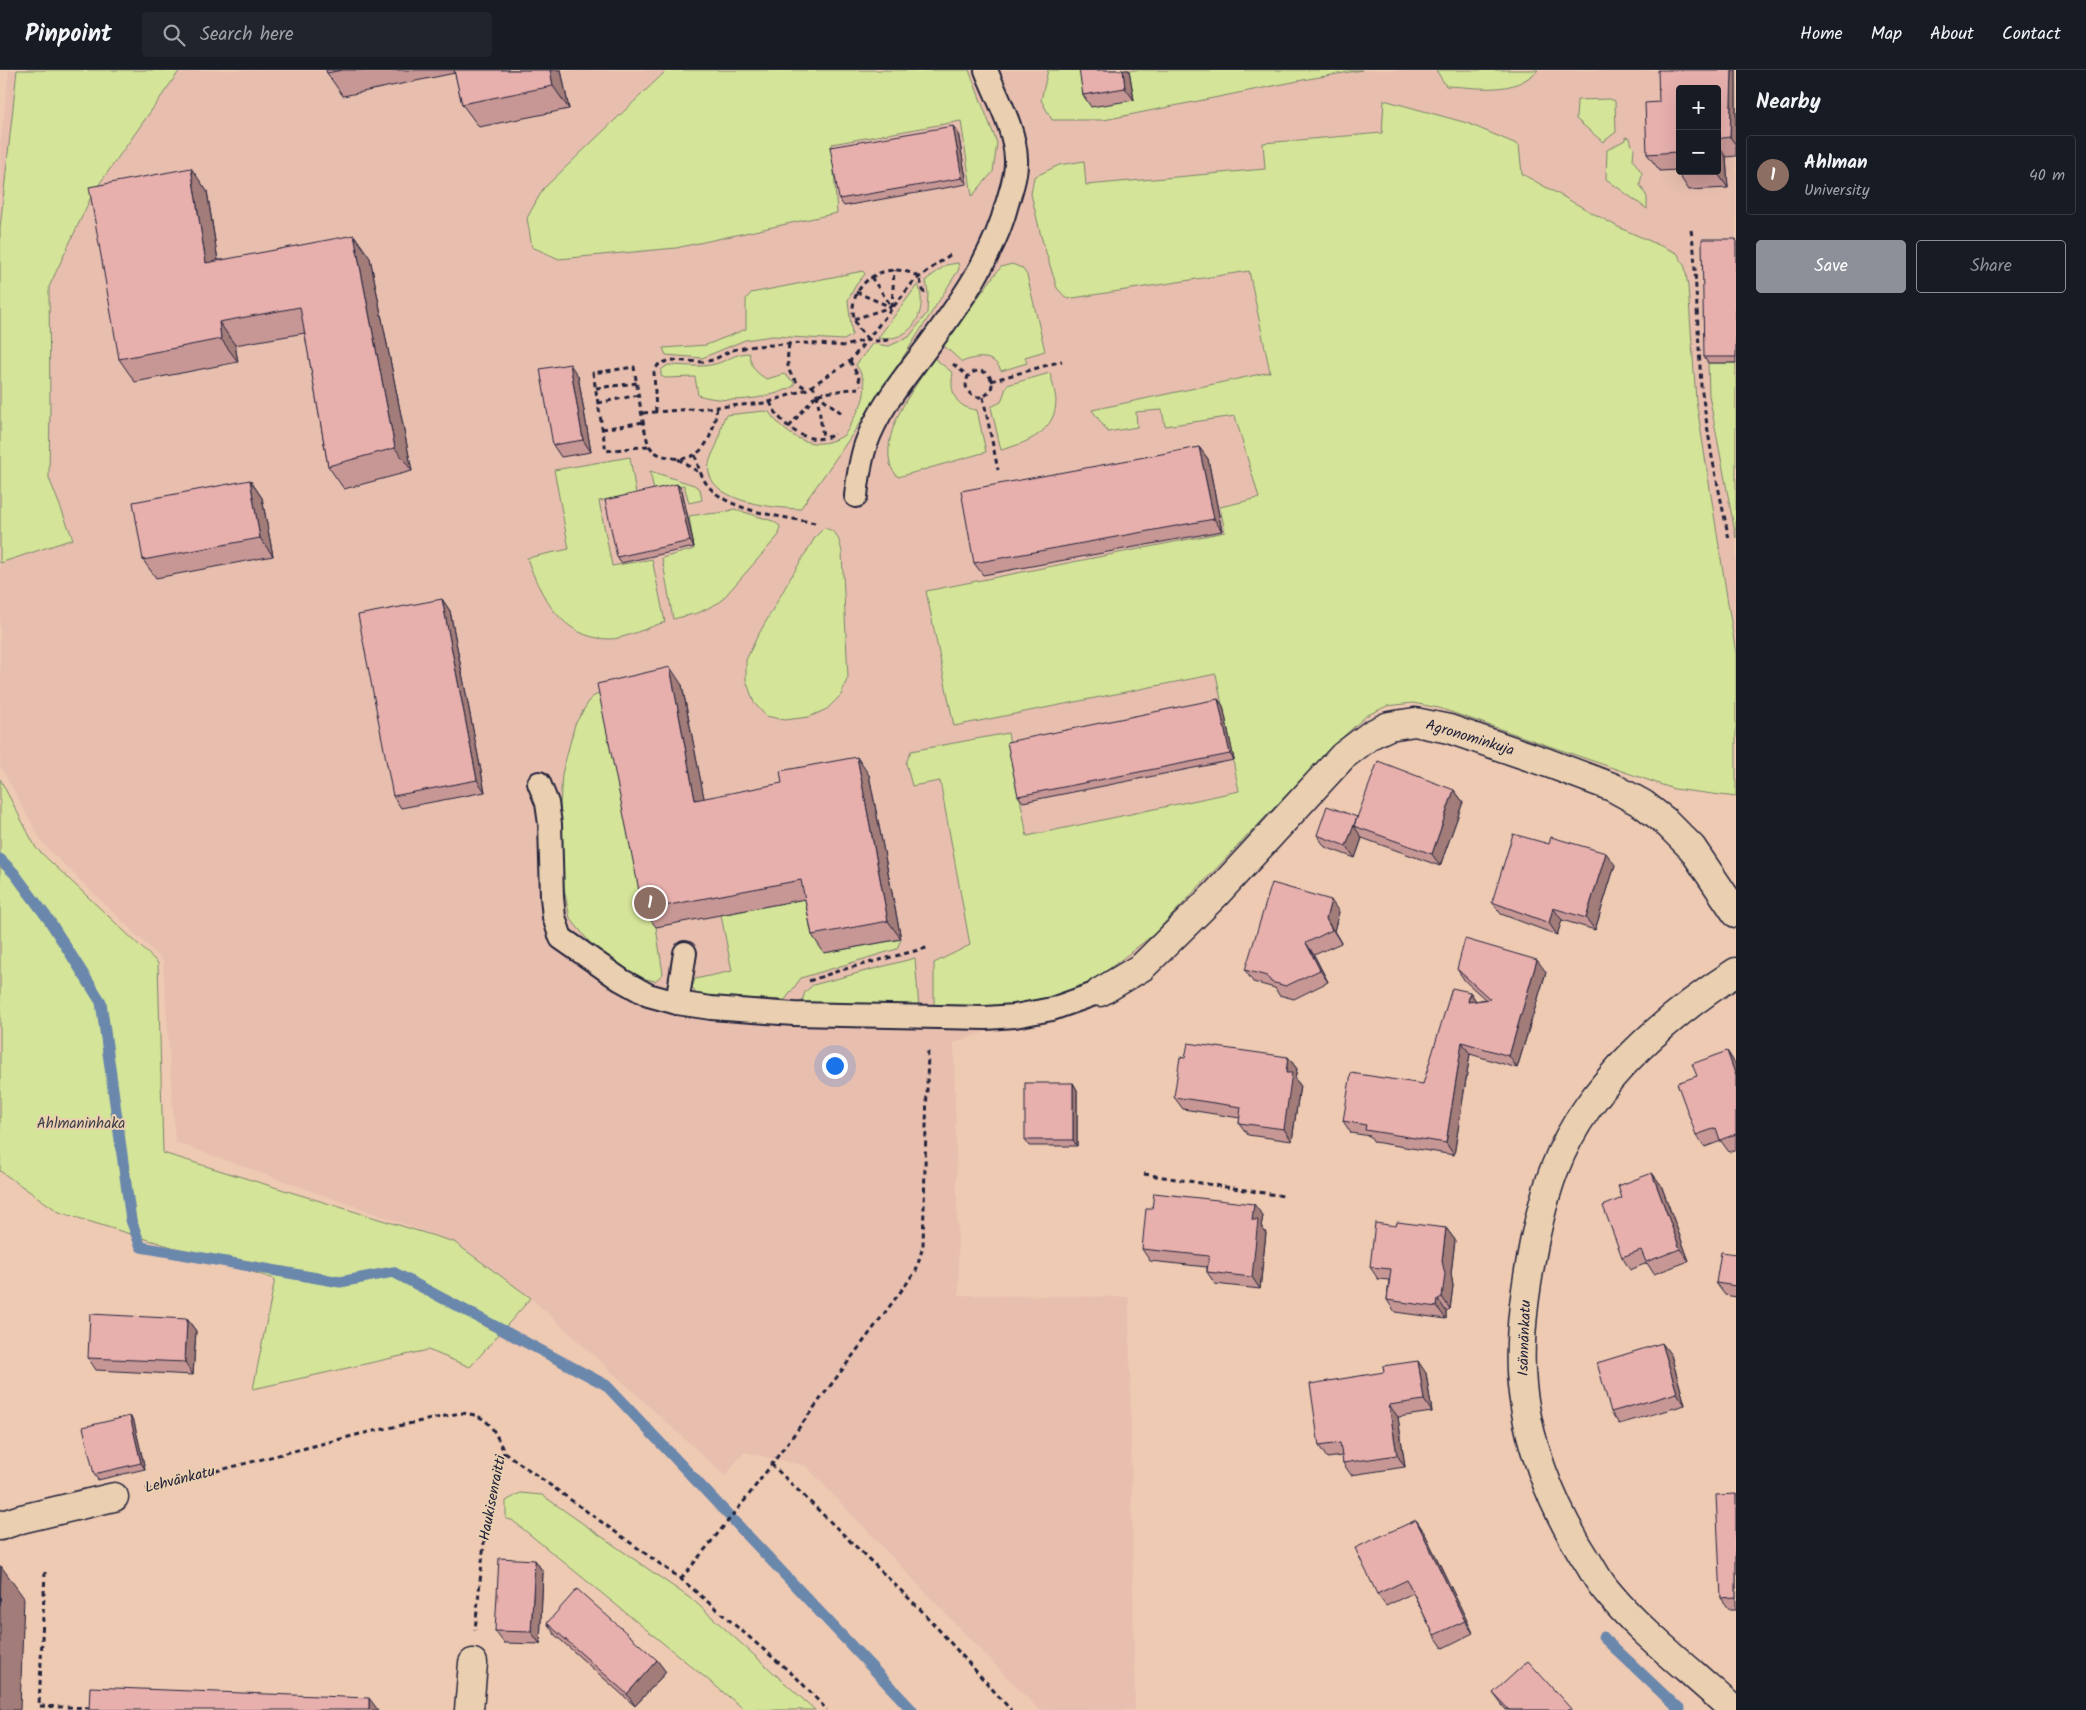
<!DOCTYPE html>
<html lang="en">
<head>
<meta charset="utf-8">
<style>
	body { margin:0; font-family:Kalam,sans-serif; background:#20242c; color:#f1f3f6 }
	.controls { position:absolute; right:15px; top:15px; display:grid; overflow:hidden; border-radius:5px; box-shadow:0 5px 20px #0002 }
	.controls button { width:45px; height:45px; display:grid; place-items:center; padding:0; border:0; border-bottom:1px solid #363941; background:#171b24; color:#f1f3f6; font:25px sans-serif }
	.you { position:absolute; left:834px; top:995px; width:18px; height:18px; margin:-12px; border:4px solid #fff; border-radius:50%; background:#1a73e8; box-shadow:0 0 0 8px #1a73e833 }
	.badge { display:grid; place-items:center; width:32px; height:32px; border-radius:50%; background:#8c9099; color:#fff; font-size:16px; font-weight:700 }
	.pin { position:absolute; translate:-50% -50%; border:2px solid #fff; box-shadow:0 1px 5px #0006 }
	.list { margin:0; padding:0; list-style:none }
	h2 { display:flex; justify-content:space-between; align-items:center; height:65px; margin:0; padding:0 20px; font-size:21px }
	h2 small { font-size:16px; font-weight:400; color:#9ea1a6 }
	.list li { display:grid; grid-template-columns:32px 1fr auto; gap:15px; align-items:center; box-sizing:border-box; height:80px; margin:0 10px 10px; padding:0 10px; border:1px solid #363941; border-radius:5px }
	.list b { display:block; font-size:19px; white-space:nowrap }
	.list p { margin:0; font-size:16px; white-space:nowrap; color:#9ea1a6 }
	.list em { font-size:16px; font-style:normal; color:#9ea1a6 }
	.actions { display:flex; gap:10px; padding:15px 20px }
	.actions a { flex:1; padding:11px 0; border:1px solid #8c9099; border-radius:5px; text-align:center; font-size:18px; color:#8c9099 }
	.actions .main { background:#8c9099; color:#fff }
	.icon { flex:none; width:28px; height:28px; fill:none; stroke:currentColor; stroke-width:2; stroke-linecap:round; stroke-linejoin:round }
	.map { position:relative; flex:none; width:1736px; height:1640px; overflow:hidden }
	header { display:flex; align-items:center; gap:30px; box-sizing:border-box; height:70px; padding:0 25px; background:#171b24; border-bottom:1px solid #363941 }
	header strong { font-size:24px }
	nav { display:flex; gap:28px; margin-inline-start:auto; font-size:18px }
	.search { width:350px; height:45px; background:#20242c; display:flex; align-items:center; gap:12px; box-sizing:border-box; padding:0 18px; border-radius:5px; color:#9ea1a6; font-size:19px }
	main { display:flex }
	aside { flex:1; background:#171b24 }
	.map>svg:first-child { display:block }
	.built { fill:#e8bfaf; fill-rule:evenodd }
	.green { fill:#d4e498; stroke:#7b836a }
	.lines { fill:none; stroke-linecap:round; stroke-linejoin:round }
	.stream { stroke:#6b87ac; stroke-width:11 }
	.service-casing { stroke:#22223b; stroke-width:26 }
	.minor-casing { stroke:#22223b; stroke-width:31 }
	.path { stroke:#22223b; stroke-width:3; stroke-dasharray:5 4; stroke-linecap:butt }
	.service { stroke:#ead0b1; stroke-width:22 }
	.minor { stroke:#ead0b1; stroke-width:28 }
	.wall { fill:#c79795; stroke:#22223b; fill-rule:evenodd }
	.shaded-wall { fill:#a27b79; stroke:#22223b }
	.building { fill:#e7b0ad; stroke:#22223b }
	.labels { text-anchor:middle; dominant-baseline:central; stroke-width:4; stroke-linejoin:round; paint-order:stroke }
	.street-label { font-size:15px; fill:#22223b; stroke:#ead0b1 }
	.park-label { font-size:15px; fill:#3d3f49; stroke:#ead0b1 }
</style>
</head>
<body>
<header>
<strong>Pinpoint</strong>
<div class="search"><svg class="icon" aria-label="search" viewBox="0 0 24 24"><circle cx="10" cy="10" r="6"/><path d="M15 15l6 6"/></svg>Search here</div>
<nav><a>Home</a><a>Map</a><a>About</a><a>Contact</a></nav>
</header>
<main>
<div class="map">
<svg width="1736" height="1640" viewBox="0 0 1736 1640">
	<rect width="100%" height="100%" fill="#eecab3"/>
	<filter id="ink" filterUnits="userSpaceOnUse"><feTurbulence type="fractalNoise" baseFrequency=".02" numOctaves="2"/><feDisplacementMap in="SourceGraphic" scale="10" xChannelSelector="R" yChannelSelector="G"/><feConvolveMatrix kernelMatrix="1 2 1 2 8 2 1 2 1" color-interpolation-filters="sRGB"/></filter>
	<g filter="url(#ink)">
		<!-- built -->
		<path class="built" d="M9 0H1736V727L1674 719 1439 638 1413 633 1387 636 1366 646 1334 675 1128 912 954 973 959 1225 1129 1227 1135 1640H1039L960 1559 806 1396 744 1382 725 1406 531 1228 454 1172 175 1072 163 891 43 774 0 696V77ZM1680 19H1717V101H1680Z"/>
		<!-- green -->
		<g class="green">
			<path d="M17 0H180L93 123 49 217 50 336 49 408 73 469 0 493V158Z"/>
			<path d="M667 0H969L997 73 993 102 972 126 961 51 832 74 837 143 676 178 559 189 532 177 527 148 543 119Z"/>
			<path d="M1048 0H1362L1308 9 1104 50H1052L1041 30Z"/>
			<path d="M1436 0H1538C1512 26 1480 17 1446 16Z"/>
			<path d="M1610 29 1615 31 1616 62 1603 72 1576 49 1577 30Z"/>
			<path d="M1384 30 1467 53 1519 75 1522 104 1618 157 1677 183 1685 197 1688 217 1696 330 1736 584V727L1674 719 1439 638 1413 633 1387 636 1366 646 1334 675 1153 865 1096 909 1056 930 1015 936 934 935V893L970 875 940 711 912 716 906 693 911 681 1008 663 1027 766 1239 721 1216 604 954 656 926 521 1225 462 1220 437 1259 428 1235 346 1165 356 1162 340 1136 342 1137 357 1108 362 1092 340 1270 302 1249 201 1067 229 1057 218 1041 166 1031 124 1034 107 1059 95 1084 91 1086 115 1265 99 1263 73 1382 63Z"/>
			<path d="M1625 67 1630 68 1632 76 1634 78 1633 90 1642 103 1640 115 1647 127V139L1606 109 1607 80 1625 70Z"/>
			<path d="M958 193 959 199C908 280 857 361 800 439 775 438 716 433 709 403 707 392 713 383 717 374 721 364 720 354 726 345L764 341 769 342C783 362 808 381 834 370 837 369 842 367 844 365 848 361 851 353 854 348 865 329 870 315 856 295L872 274 889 276 909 267 927 243 928 223 926 210 946 195Z"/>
			<path d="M1012 194 1022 198 1027 205 1045 281 1025 287 1027 293 1001 301C995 284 976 286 962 292L943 275 993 207 1001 197Z"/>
			<path d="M863 201 865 204 856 215 848 230 852 265 844 270 772 266 745 270 702 288 666 285 663 278 706 275 746 259V229L751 223Z"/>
			<path d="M918 214C929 243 911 273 878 268Z"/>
			<path d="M749 283C751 296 755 303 767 309L784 304 794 312V316C768 330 726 334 698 325L695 307 665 308 661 306V300L668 295C684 295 700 298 715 294 727 291 736 283 749 283Z"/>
			<path d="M934 288 953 303C949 322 956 338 977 340L986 382 898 407C895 403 891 399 890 394 882 356 915 318 934 288Z"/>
			<path d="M1708 293H1736V468L1709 325Z"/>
			<path d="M1050 303C1052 311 1055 321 1056 330 1056 362 1027 373 1001 380L991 337 1001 332 1007 315Z"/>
			<path d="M630 387 636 424 599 431 612 496 652 489 665 552C652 556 621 570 609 569 563 569 540 526 527 488L569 479 554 400Z"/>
			<path d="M650 401 694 415 700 419 702 430 689 433 684 415 654 421Z"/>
			<path d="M734 439 773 451 780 456 779 465 720 532 698 543 673 549 662 488 694 479 689 446C704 443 720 445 734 439Z"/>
			<path d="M824 458C838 461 839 470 842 482L848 607 841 625 827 639 809 647 785 650 766 646 754 633 746 610V590L756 569 791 507 816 466Z"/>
			<path d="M604 620 656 857 663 904 655 911 637 907 594 878 570 848 557 785 562 704 575 654 591 628Z"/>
			<path d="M0 709 36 778 158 893 163 1083 454 1172 531 1228 470 1297 428 1280 253 1319 275 1209 59 1142 0 1101Z"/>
			<path d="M814 827 824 883 901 869 897 879 801 908 785 930 697 926 692 917 695 909 732 901 721 845Z"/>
			<path d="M915 888 919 938 808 939 802 931 805 922 813 915Z"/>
			<path d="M520 1423 542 1425 694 1531 815 1640H745L512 1450 506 1449V1431Z"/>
		</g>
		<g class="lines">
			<!-- stream -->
			<g class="stream">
				<path d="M0 789 14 803 49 850 101 932 131 1150 141 1177 340 1212 393 1202 606 1315 912 1640"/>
				<path d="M1603 1567 1680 1640"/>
			</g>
			<defs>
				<g id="service">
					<path d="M856 426C858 408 860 391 866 374 879 337 906 306 929 275 960 233 994 185 1007 134 1011 120 1017 104 1016 89 1015 59 997 28 986 0"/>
					<path d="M539 713 547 733 550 754 552 827 554 847 561 868 621 910 648 925 677 933 711 938 794 944 986 948 1015 946 1052 939 1100 922"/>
					<path d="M677 933 685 883"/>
				</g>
				<g id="minor">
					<path d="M1100 922 1142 897 1216 824 1343 686 1372 664 1389 656 1415 652 1449 659 1548 693 1612 717 1643 734 1665 751 1692 778 1736 843"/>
					<path d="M0 1456 21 1449 114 1427"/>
					<path d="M469 1640 473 1593"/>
					<path d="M1733 1640C1720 1627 1706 1616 1693 1604 1663 1578 1631 1551 1606 1520 1599 1512 1594 1502 1589 1494 1552 1437 1525 1370 1521 1302 1519 1259 1526 1215 1534 1173 1545 1121 1557 1080 1588 1037 1627 982 1680 938 1736 902"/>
				</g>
			</defs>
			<!-- service casing -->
			<use href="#service" class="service-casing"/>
			<!-- minor casing -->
			<use href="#minor" class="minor-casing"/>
			<!-- path -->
			<g class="path">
				<path d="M1691 160 1694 180 1701 316 1712 387 1729 469"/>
				<path d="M871 207 892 237"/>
				<path d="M856 222 891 237"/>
				<path d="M892 237 894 200"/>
				<path d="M854 249 891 237"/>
				<path d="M868 269C828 234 876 181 919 207L925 226"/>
				<path d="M789 274C786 296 786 306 807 319"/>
				<path d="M850 291 858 306 861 316"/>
				<path d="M953 294 968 306"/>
				<circle cx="979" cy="314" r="13"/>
				<path d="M991 311 1062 291"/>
				<path d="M812 315 817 324 844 345"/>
				<path d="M596 318 637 313"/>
				<path d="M817 324 823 367"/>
				<path d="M983 327 998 400"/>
				<path d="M770 332C780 355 809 379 835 364"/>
				<path d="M598 333 639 325"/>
				<path d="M656 342 654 302 658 295 670 290 702 292 713 290 732 280 755 276 804 273 845 276 868 269 876 271 892 270"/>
				<path d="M643 343 766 333 807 319 850 291 914 211 951 184"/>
				<path d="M789 357 817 324 858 318"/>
				<path d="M602 359 644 352"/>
				<path d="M648 376 606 381 593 303 634 297C636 309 645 372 650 377 656 385 663 386 673 388 705 393 714 362 717 337"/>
				<path d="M695 385C698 396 701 408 709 417 733 443 782 446 815 453"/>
				<path d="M678 389 700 403"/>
				<path d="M809 911 841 900 930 877"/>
				<path d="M1144 1104 1283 1126"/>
				<path d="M504 1382 681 1509 797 1608 827 1640"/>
				<path d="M771 1394 921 1540 1011 1640"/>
				<path d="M146 1419 360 1364 460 1343C489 1344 493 1358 504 1382L485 1463 475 1560"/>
				<path d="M45 1502 39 1636 91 1638"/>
				<path d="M681 1509 745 1430 916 1201 923 1176 928 978"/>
			</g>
			<!-- service -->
			<use href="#service" class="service"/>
			<!-- minor -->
			<use href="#minor" class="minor"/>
		</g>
		<!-- wall -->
		<g class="wall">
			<path d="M326 0H561L569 39 479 57 462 34 455 3 343 26 327 3Z"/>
			<path d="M1129 0 1134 30 1091 37 1083 25Z"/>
			<path d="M1736 0V86L1726 87 1728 118 1689 120 1677 102V100L1660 101 1647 84 1659 32ZM1717 19V101H1680Z"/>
			<path d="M958 62 967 114 844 136 839 129Z"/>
			<path d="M207 121 218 190 370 188 412 401 344 419 328 396 305 263 235 275 238 292 135 312 119 289Z"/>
			<path d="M1736 169V293H1708L1704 287Z"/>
			<path d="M578 306 591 382 561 387 553 375Z"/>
			<path d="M1199 377 1208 389 1222 461 983 505 974 493Z"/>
			<path d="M250 410 262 428 273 486 156 508 143 490Z"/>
			<path d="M677 414 682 420 694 477 621 493 617 487Z"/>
			<path d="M442 529 450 541 485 722 401 738 393 726Z"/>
			<path d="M682 615 704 729 869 705 901 869 824 883 812 865 805 829 656 857 643 840Z"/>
			<path d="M1218 629 1223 636 1234 690 1023 732 1018 726Z"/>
			<path d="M1454 720 1463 732 1440 796 1362 768 1355 788 1325 777 1317 765 1357 747Z"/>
			<path d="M1549 774 1615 795 1595 860 1562 850 1557 865 1501 844 1492 832Z"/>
			<path d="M1339 842 1334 861 1341 873 1314 885 1328 912 1294 929 1279 925 1275 918 1253 912 1245 900Z"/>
			<path d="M1457 899 1546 902 1517 998 1470 984 1454 1085 1374 1072 1370 1066 1351 1063 1343 1051 1423 1014 1470 922 1476 931 1485 929 1465 911Z"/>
			<path d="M1727 981 1736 996V1079L1729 1082 1721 1071 1705 1077 1696 1065 1697 1006Z"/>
			<path d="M1288 987 1297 999 1295 1009 1300 1015 1292 1071 1248 1065 1239 1053 1240 1048 1183 1039 1174 1027 1185 988Z"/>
			<path d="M1073 1013 1077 1020V1076H1029L1025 1070Z"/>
			<path d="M1652 1103 1661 1115 1689 1191 1654 1204 1647 1193 1630 1200 1622 1187V1128Z"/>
			<path d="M1263 1146 1261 1156 1266 1163 1260 1219 1215 1214 1207 1202V1197L1150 1191 1142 1179Z"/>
			<path d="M1396 1156 1446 1158 1455 1170 1451 1203 1453 1216 1450 1239 1446 1241V1249L1395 1242 1387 1230 1389 1210 1378 1209 1370 1197Z"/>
			<path d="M1736 1184V1227L1725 1225 1716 1213Z"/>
			<path d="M187 1249 196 1261 193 1305 96 1300 88 1288Z"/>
			<path d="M1671 1285 1685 1335 1619 1354 1611 1342Z"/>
			<path d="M1426 1303 1432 1342 1398 1347 1405 1397 1351 1405 1343 1393 1342 1386 1327 1388 1319 1376Z"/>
			<path d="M130 1346 134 1352 145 1399 98 1410 94 1404Z"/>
			<path d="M1736 1424V1540H1730L1721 1528Z"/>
			<path d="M1416 1450 1424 1462 1473 1563 1443 1578 1434 1565 1413 1523 1386 1536 1377 1524Z"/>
			<path d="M535 1490 543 1502 540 1574 504 1573 495 1561Z"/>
			<path d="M547 1553 666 1602 635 1636 555 1565Z"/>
			<path d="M1493 1623 1572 1640H1506L1502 1635Z"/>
		</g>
		<!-- shaded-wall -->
		<g class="shaded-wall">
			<path d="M550 0H561L569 39 553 16Z"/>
			<path d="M1123 0H1129L1134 30 1125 18Z"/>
			<path d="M1732 0H1736V75L1730 67Z"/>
			<path d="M953 56 958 62 967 114 962 108Z"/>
			<path d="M1717 74 1726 87 1728 118 1716 101H1717Z"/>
			<path d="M191 98 207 121 222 216 206 193Z"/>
			<path d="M354 165 370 188 412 401 395 378Z"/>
			<path d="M219 252 235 275 238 292 221 269Z"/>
			<path d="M570 294 578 306 591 382 583 370Z"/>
			<path d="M1199 377 1208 389 1222 461 1214 449Z"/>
			<path d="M250 410 262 428 273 486 260 468Z"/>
			<path d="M677 414 682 420 694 477 690 471Z"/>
			<path d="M442 529 450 541 485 722 477 710Z"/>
			<path d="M670 597 682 615 708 748 695 730Z"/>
			<path d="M1218 629 1223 636 1234 690 1230 684Z"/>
			<path d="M857 687 869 705 901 869 888 851Z"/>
			<path d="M1454 720 1463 732 1440 796 1432 784Z"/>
			<path d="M1357 747 1354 756 1362 768 1355 788 1346 776Z"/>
			<path d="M1606 783 1615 795 1595 860 1586 848Z"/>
			<path d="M1331 830 1339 842 1334 861 1341 873 1326 849Z"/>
			<path d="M1553 838 1562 850 1557 865 1549 853Z"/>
			<path d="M1306 873 1314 885 1328 912 1320 900Z"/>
			<path d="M1537 890 1546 902 1517 998 1509 986Z"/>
			<path d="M1470 922 1478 934 1468 932Z"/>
			<path d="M1462 972 1470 984 1454 1085 1446 1073Z"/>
			<path d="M1727 981 1735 993 1736 996V1006Z"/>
			<path d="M1288 987 1297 999 1295 1009 1300 1015 1292 1071 1284 1059 1286 1003Z"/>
			<path d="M1073 1013 1077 1020V1076L1073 1070Z"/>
			<path d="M1652 1103 1661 1115 1689 1191 1680 1179Z"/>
			<path d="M1254 1134 1263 1146 1261 1156 1266 1163 1260 1219 1252 1207V1150Z"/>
			<path d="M1446 1158 1455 1170 1451 1203 1453 1216 1450 1239 1442 1227V1191Z"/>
			<path d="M1438 1229 1446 1241V1249L1437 1237Z"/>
			<path d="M187 1249 196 1261 193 1305 185 1292Z"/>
			<path d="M1662 1273 1671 1285 1685 1335 1677 1323Z"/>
			<path d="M1418 1291 1426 1303 1432 1342 1424 1330Z"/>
			<path d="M1389 1335 1398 1347 1405 1397 1397 1385Z"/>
			<path d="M130 1346 134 1352 145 1399 141 1393Z"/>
			<path d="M1416 1450 1424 1462 1473 1563 1465 1551Z"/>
			<path d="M535 1490 543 1502 540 1574 531 1562Z"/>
			<path d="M1 1496 24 1528 20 1640H0V1535Z"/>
			<path d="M657 1590 666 1602 635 1636 627 1624Z"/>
			<path d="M369 1628 378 1640H369Z"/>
		</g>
		<!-- building -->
		<g class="building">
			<path d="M326 0H342L327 3Z"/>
			<path d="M454 0H550L553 16 462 34Z"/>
			<path d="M1079 0H1123L1125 18 1083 25Z"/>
			<path d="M1658 0H1732L1730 67 1717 69V19H1680V101H1697L1677 102V82L1647 84 1645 33 1659 32Z"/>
			<path d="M953 56 962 108 839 129 830 77Z"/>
			<path d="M191 98 206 193 354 165 395 378 328 396 300 237 219 252 221 269 119 289 89 117Z"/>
			<path d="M1702 169H1736V287H1704Z"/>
			<path d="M570 294 583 370 553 375 540 299Z"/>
			<path d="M1199 377 1214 449 974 493 961 421Z"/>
			<path d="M250 410 260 468 143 490 133 432Z"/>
			<path d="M677 414 690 471 617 487 605 430Z"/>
			<path d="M442 529 477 710 393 726 358 545Z"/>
			<path d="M670 597 695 730 782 713 780 701 857 687 888 851 812 865 801 810 643 840 597 614Z"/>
			<path d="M1218 629 1230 684 1018 726 1007 672Z"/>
			<path d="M1378 691 1454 720 1432 784 1354 756Z"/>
			<path d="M1327 736 1357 747 1346 776 1317 765Z"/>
			<path d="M1513 764 1549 774 1551 767 1606 783 1586 848 1553 838 1549 853 1492 832Z"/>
			<path d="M1272 813 1331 830 1326 849 1332 860 1306 873 1320 900 1286 916 1271 912 1267 906 1245 900Z"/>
			<path d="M1465 869 1537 890 1509 986 1462 972 1446 1073 1365 1060 1366 1055 1343 1051 1351 1003 1423 1014 1452 918 1470 922 1468 932 1490 929 1457 899Z"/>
			<path d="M1188 973 1288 987 1286 1003H1292L1284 1059 1239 1053 1241 1037 1174 1027 1180 987 1185 988Z"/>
			<path d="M1727 981 1736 1006V1064L1720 1070 1716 1058 1696 1065 1677 1013 1697 1006 1692 994Z"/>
			<rect x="1025" y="1013" width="48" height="57"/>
			<path d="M1652 1103 1680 1179 1646 1192 1641 1180 1622 1187 1603 1136 1622 1128 1618 1116Z"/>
			<path d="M1154 1123 1254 1134 1252 1150H1258L1252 1207 1207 1202 1209 1186 1142 1179 1146 1139H1152Z"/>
			<path d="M1397 1152 1446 1158 1442 1191 1445 1204 1442 1227 1438 1229 1437 1237 1387 1230 1391 1199 1370 1197 1375 1153 1396 1156Z"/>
			<path d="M1721 1182 1736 1184V1216L1716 1213Z"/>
			<path d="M90 1244 187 1249 185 1292 88 1288Z"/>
			<path d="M1662 1273 1677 1323 1611 1342 1597 1293Z"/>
			<path d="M1418 1291 1424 1330 1389 1335 1397 1385 1343 1393 1340 1373 1319 1376 1310 1314 1384 1302 1383 1296Z"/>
			<path d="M130 1346 141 1393 94 1404 83 1357Z"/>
			<path d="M1736 1424V1527L1721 1528 1716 1425Z"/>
			<path d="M1416 1450 1465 1551 1434 1565 1407 1510 1377 1524 1355 1478Z"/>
			<path d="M499 1488 535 1490 531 1562 495 1561Z"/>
			<path d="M0 1496H1L0 1535Z"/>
			<path d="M577 1519 657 1590 627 1624 547 1553Z"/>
			<path d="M1528 1591 1572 1640H1509L1493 1623Z"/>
			<path d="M90 1617 369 1628V1640H89Z"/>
		</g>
	</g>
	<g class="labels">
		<!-- street labels -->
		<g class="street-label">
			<text transform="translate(1470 668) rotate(17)">Agronominkuja</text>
			<text transform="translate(1525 1268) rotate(-88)">Isännänkatu</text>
			<text transform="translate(180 1410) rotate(-14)">Lehvänkatu</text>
			<text transform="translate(493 1428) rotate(-79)">Haukisenraitti</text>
		</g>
		<!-- park labels -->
		<g class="park-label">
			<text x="81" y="1054">Ahlmaninhaka</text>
		</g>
	</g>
</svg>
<div class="controls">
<button>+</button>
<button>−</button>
</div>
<div class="you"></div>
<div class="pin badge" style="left:650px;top:833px;background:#8d6e63">1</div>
</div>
<aside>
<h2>Nearby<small></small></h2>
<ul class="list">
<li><span class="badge" style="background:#8d6e63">1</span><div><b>Ahlman</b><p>University</p></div><em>40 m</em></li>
</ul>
<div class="actions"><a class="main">Save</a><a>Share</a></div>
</aside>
</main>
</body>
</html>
